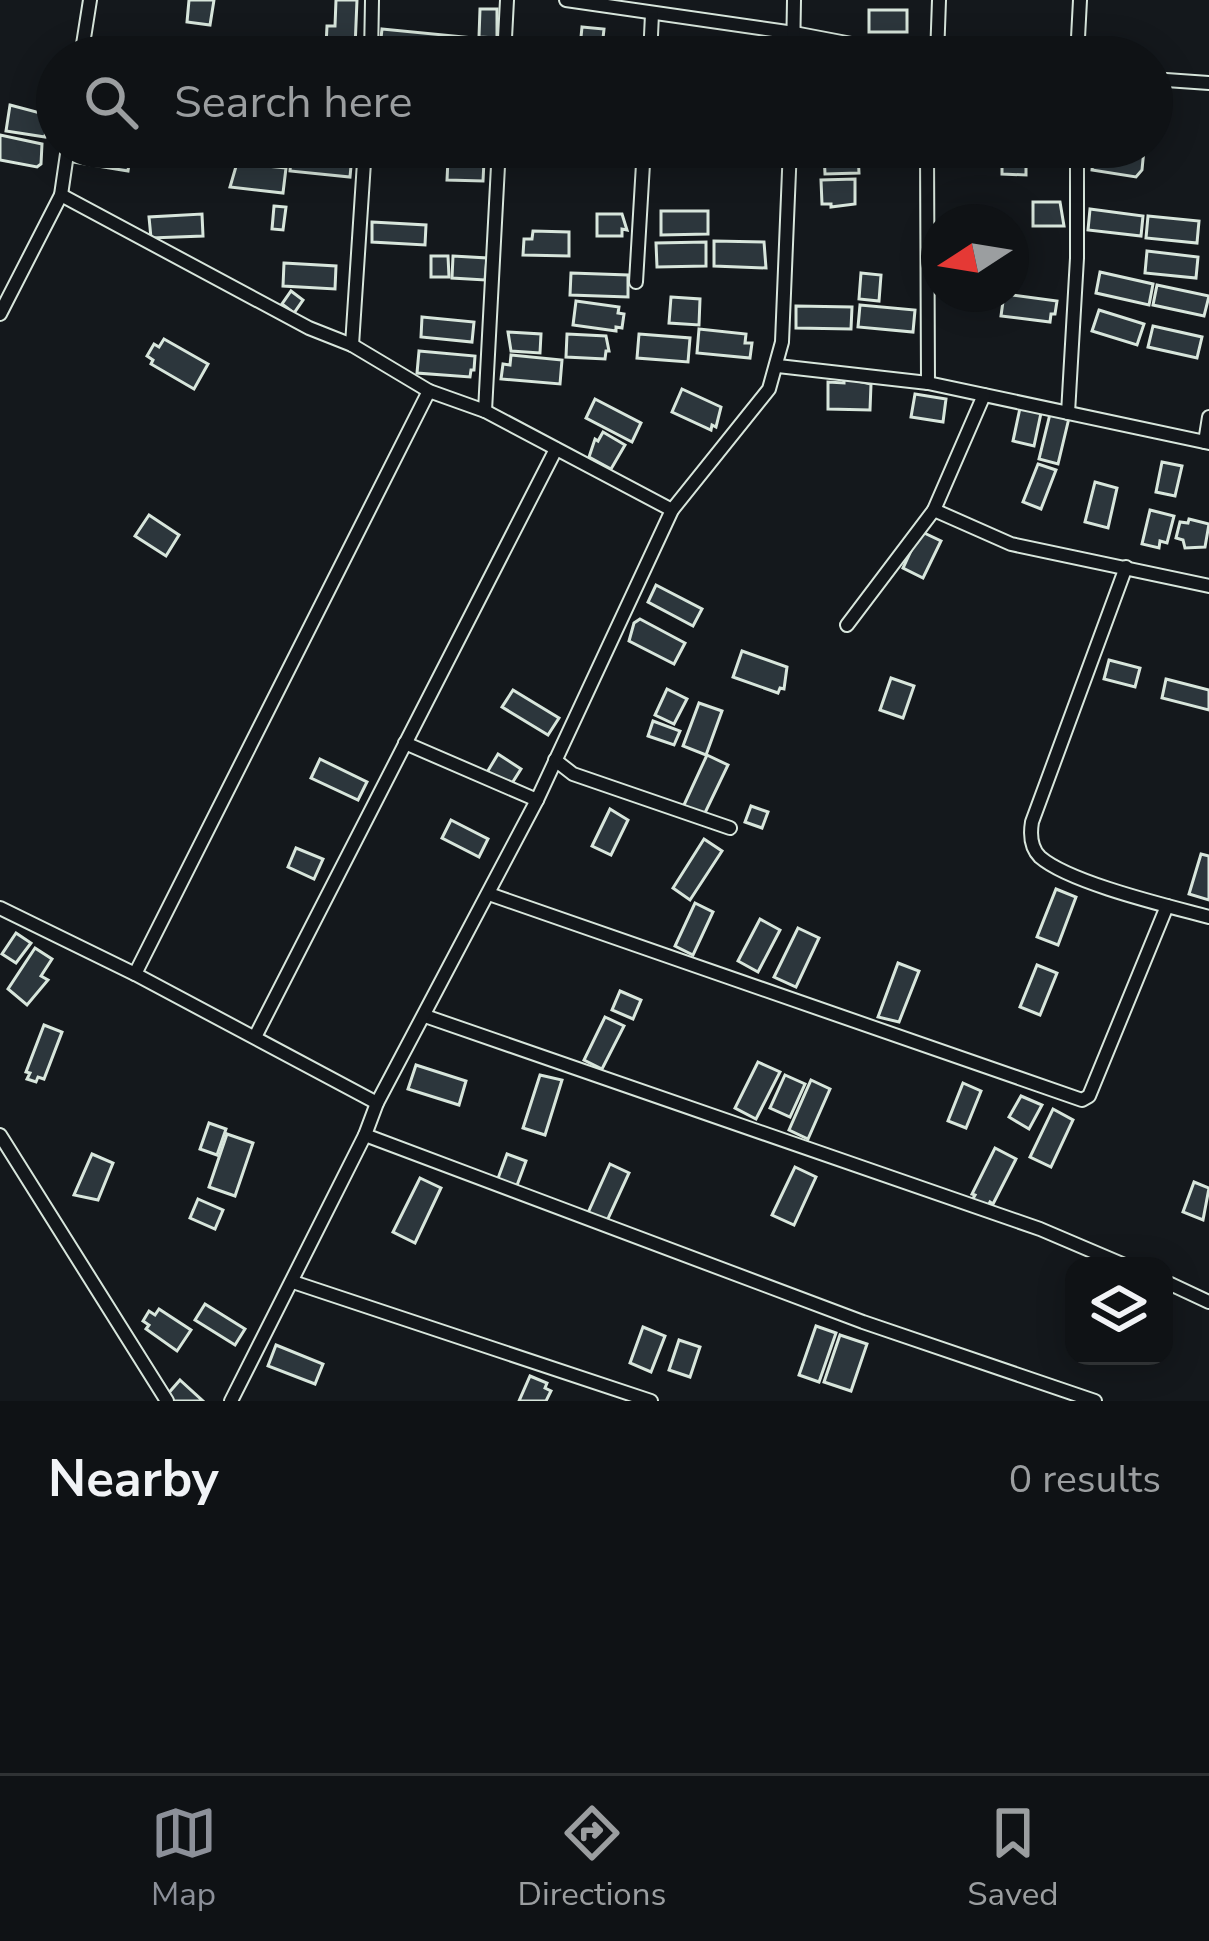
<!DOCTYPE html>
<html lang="en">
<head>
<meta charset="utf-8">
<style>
	body { margin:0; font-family:"Nunito Sans",sans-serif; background:#1d2022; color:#f1f3f6 }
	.controls { position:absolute; right:36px; bottom:36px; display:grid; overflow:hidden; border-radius:24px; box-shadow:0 6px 30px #0003 }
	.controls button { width:108px; height:108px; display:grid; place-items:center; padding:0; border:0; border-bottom:3px solid #2f3234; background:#0f1215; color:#f1f3f6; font:60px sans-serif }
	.compass { position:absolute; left:921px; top:204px; width:108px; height:108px; border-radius:50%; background:#0f1215; box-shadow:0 6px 30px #0003; rotate:258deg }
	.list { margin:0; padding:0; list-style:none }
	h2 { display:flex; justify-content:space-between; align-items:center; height:156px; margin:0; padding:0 48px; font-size:51px }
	h2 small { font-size:39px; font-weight:400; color:#9b9ea0 }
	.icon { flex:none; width:66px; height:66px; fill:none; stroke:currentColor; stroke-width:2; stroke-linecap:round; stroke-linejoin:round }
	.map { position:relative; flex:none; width:1209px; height:1401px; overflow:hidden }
	.search { position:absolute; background:#0f1215; box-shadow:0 6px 30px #0003; left:36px; right:36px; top:36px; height:132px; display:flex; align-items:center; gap:30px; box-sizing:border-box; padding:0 42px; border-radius:66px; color:#9b9ea0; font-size:45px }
	.sheet { height:372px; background:#0f1215 }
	nav { display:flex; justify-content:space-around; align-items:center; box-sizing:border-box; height:168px; border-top:3px solid #2f3234; background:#0f1215; font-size:33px; color:#9b9ea0 }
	nav a { display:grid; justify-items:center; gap:6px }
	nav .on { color:#8c9099 }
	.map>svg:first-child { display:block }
	.building { fill:#2c363c; stroke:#d8e6dc; stroke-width:3 }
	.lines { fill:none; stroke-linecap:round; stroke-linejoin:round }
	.street-casing { stroke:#d8e6dc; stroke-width:16 }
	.street { stroke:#14181c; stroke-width:12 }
</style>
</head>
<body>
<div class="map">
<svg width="1209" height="1401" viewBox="0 0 1209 1401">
	<rect width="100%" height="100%" fill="#14181c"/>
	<!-- building -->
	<g class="building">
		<path d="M189 0H214L210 25 187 22Z"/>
		<path d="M336 0H357L355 48 326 46 327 26H335Z"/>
		<path d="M480 9H497V38L479 37Z"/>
		<rect x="869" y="10" width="38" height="22"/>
		<path d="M582 27 604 29 601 57H579Z"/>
		<path d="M382 29 495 40 494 57 380 47Z"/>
		<path d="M554 40 574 42 573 57H548Z"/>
		<path d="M10 105 48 115 45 137 6 131Z"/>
		<path d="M0 135 42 144 41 164 37 167 0 160Z"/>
		<path d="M75 147 131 149 128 171 73 162Z"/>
		<path d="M292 147 344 151 343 165 351 166 350 177 290 171Z"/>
		<path d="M555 147 552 162 528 157 529 149 526 148Z"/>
		<path d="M1002 147H1026V175L1002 174Z"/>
		<path d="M1034 147H1063L1064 164 1035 166Z"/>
		<path d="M1094 147 1144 149 1142 170 1136 177 1092 170Z"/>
		<path d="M858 152 859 173 825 174 824 153Z"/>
		<path d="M448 160 484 161 483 181 447 180Z"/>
		<path d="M237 163 286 168 283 193 230 187Z"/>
		<path d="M855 179V204L831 207V204H822L821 180Z"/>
		<path d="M1033 202H1060L1064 226H1033Z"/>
		<path d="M274 206 286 207 283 230 272 229Z"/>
		<path d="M1090 209 1143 216 1141 236 1088 230Z"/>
		<path d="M661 211H708V234L661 235Z"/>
		<path d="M202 214 203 236 151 238 149 217Z"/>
		<path d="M597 214H622L627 230 622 229V236H597Z"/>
		<path d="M1148 216 1199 221 1197 243 1146 238Z"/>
		<path d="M372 222 426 225 425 245 372 242Z"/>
		<path d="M533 231 569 232V256L523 255 524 239H532Z"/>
		<path d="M714 241 764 242 766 268 714 266Z"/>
		<path d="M706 242V266L657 267 656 243Z"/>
		<path d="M1147 251 1198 257 1196 278 1145 273Z"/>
		<path d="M431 256H448L449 277H431Z"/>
		<path d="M453 256 487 258 485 280 452 278Z"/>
		<path d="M284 263 336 266 335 289 283 286Z"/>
		<path d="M1100 272 1153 284 1149 305 1096 293Z"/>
		<path d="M571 273 628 275V297L570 295Z"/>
		<path d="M861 273 881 275 879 301 859 299Z"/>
		<path d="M1157 285 1209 296 1204 316 1153 305Z"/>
		<path d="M291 291 303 300 294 313 282 304Z"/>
		<path d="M1004 294 1057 301 1055 314H1051L1050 322 1001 316Z"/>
		<path d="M671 297 700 299 699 325 669 323Z"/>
		<path d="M576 301 619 307 618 313 624 314 622 328 616 327V331L573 325Z"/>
		<path d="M860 305 915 310 913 332 858 327Z"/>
		<path d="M796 306 852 307 851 329 796 328Z"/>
		<path d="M1099 310 1144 324 1137 345 1092 331Z"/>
		<path d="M422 317 474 322 472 342 421 337Z"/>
		<path d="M1153 326 1202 337 1197 358 1148 347Z"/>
		<path d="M699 329 746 334 745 343H752L750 358 697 353Z"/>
		<path d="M508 332 541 334 540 353 511 351Z"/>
		<path d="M567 334 606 336 609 351H606L605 359 566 357Z"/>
		<path d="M639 334 690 338 688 362 637 358Z"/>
		<path d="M164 339 208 364 194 389 151 364 153 360 147 356 154 344 159 347Z"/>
		<path d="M419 351 475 356 474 370H471L470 377 417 373Z"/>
		<path d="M511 355 562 360 560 384 501 379 503 364 510 365Z"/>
		<path d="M844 378 871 384 870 410 828 409V382L844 383Z"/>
		<path d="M682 389 721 407 716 427 712 425 711 430 672 412Z"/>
		<path d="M915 394 946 399 943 422 911 417Z"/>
		<path d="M595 399 641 423 632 442 586 418Z"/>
		<path d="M1020 408 1041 413 1034 446 1013 441Z"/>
		<path d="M1050 414 1069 418 1058 464 1039 459Z"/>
		<path d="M603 432 625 445 611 469 589 457 595 439 598 441Z"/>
		<path d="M1162 462 1182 466 1175 496 1156 492Z"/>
		<path d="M1038 464 1056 470 1041 509 1023 502Z"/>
		<path d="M1095 482 1117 488 1108 528 1085 522Z"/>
		<path d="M1150 510 1174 516 1167 543 1160 541 1159 548 1142 544Z"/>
		<path d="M149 515 179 535 166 556 135 536Z"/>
		<path d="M1189 519 1209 524 1205 547 1185 548 1183 540 1176 538 1180 522 1188 523Z"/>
		<path d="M920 531 941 541 923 578 903 568Z"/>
		<path d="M656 585 702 609 693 626 648 602Z"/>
		<path d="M640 619 685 643 674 664 629 641 634 623Z"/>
		<path d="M742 651 787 667 784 689 780 688 778 693 733 677Z"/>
		<path d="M1109 660 1140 668 1135 687 1104 679Z"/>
		<path d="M891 678 914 686 903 718 880 710Z"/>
		<path d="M1166 679 1209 690V710L1162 698Z"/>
		<path d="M667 689 687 699 674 724 655 715Z"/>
		<path d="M513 690 559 718 548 735 502 707Z"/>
		<path d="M699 703 722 711 706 755 683 746Z"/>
		<path d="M653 721 680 731 674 745 648 736Z"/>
		<path d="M498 754 521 769 509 788 486 774Z"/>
		<path d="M707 755 728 765 703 817 683 807Z"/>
		<path d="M320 759 367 782 358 800 311 778Z"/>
		<path d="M751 806 768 812 762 828 745 822Z"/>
		<path d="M610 809 628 820 611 855 592 846Z"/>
		<path d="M451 820 488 839 479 857 442 838Z"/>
		<path d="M704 839 722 851 690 900 673 888Z"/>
		<path d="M296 848 323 859 314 879 288 867Z"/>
		<path d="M1201 854 1209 856V900L1189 894Z"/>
		<path d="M1056 889 1076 897 1058 945 1037 937Z"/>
		<path d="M695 903 713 912 693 955 675 946Z"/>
		<path d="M760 919 780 930 758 972 738 961Z"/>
		<path d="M798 928 819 938 796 987 774 977Z"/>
		<path d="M16 933 31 943 16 963 2 954Z"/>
		<path d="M35 948 52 959 41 976 48 980 27 1005 8 989Z"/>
		<path d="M898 963 919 971 899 1022 878 1017Z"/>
		<path d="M1037 965 1057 973 1040 1015 1020 1007Z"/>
		<path d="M620 991 641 1000 633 1019 612 1010Z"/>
		<path d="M605 1017 624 1026 602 1069 584 1060Z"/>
		<path d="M44 1025 62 1032 44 1079 38 1077 36 1082 27 1079 30 1073 26 1072Z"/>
		<path d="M758 1062 780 1072 756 1119 735 1108Z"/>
		<path d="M416 1065 466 1081 459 1105 408 1089Z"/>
		<path d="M540 1075 562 1080 545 1135 523 1128Z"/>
		<path d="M785 1075 805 1084 790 1117 770 1108Z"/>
		<path d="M811 1080 830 1089 808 1139 789 1130Z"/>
		<path d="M963 1083 981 1091 966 1128 948 1121Z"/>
		<path d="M1021 1096 1042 1105 1029 1129 1009 1117Z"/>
		<path d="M1053 1109 1073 1120 1051 1167 1030 1157Z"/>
		<path d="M209 1123 226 1129 217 1155 200 1149Z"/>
		<path d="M227 1134 253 1143 235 1196 209 1187Z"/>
		<path d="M995 1148 1016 1159 993 1204 990 1202 986 1210 971 1202 975 1195 972 1194Z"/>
		<path d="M92 1154 113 1163 98 1200 74 1195Z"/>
		<path d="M507 1154 526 1161 516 1188 497 1181Z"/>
		<path d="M610 1164 629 1173 606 1223 587 1215Z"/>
		<path d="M795 1167 816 1177 794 1225 772 1215Z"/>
		<path d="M420 1178 441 1188 415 1243 393 1232Z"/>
		<path d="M1194 1182 1209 1188 1203 1220 1183 1212Z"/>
		<path d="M198 1199 223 1210 215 1229 190 1218Z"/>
		<path d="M205 1304 245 1329 235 1345 195 1320Z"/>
		<path d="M159 1309 191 1330 177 1351 146 1329 149 1325 143 1321 149 1311 155 1315Z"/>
		<path d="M816 1326 836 1333 819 1382 799 1375Z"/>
		<path d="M643 1327 665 1336 651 1372 630 1363Z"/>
		<path d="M840 1335 867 1344 851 1391 824 1382Z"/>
		<path d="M679 1340 700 1347 690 1377 669 1370Z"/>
		<path d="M276 1345 323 1364 315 1384 268 1366Z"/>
		<path d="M530 1376 547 1383 545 1388 551 1391 546 1401H519Z"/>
		<path d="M180 1380 203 1401H171L166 1396Z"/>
	</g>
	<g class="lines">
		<defs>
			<g id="street">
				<path d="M566 0 794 33 920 57"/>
				<path d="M81 57 90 0"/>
				<path d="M371 57 372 0"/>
				<path d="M504 57 507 0"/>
				<path d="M650 57 652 14"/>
				<path d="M793 57 794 0"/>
				<path d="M937 57 939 0"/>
				<path d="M1077 57 1080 0"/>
				<path d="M1152 79 1209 83"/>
				<path d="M927 147 928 383"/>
				<path d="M61 195 309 328 352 345 429 391 485 411 672 510"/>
				<path d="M636 282 644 147"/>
				<path d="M0 314 61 195 68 147"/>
				<path d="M352 345 365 147"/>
				<path d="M778 366 928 383 1209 443"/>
				<path d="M984 395 934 510 1011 544 1209 586"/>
				<path d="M485 411 499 147"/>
				<path d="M1068 413 1077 258V147"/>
				<path d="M1205 442 1209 417"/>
				<path d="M1126 567 1032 822C1030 834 1030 847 1040 857 1070 883 1168 906 1209 917"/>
				<path d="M847 625 934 510"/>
				<path d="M405 743 537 800"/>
				<path d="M555 760 573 774 730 828"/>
				<path d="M489 894 1082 1100 1089 1096 1167 906"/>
				<path d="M0 908 135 974 377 1103"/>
				<path d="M135 974 429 391"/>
				<path d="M425 1016 1040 1229 1127 1266"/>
				<path d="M255 1037 556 449"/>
				<path d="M0 1135 167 1401"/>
				<path d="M365 1135 863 1322 1095 1401"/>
				<path d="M1164 1281 1209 1302"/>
				<path d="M293 1282 651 1401"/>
				<path d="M231 1401 365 1135 377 1103 537 800 672 510 769 389 782 342 790 147"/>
			</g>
		</defs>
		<!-- street casing -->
		<use href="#street" class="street-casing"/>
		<!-- street -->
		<use href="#street" class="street"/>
	</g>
</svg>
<div class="controls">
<button><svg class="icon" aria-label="layers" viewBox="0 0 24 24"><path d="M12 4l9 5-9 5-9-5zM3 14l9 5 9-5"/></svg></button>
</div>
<svg class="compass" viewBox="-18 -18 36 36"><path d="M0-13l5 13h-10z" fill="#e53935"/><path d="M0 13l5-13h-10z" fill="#9b9ea0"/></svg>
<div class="search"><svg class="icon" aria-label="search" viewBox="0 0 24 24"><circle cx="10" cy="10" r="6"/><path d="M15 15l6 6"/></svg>Search here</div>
</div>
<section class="sheet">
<h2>Nearby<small>0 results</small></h2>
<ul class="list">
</ul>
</section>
<nav>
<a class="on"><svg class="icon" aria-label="map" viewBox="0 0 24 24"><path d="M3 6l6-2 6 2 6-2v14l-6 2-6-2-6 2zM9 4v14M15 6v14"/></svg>Map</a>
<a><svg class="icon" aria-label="directions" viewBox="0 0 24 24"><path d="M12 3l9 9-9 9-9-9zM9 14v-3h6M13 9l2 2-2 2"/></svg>Directions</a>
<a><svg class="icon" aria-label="saved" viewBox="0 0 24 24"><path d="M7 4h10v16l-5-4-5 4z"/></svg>Saved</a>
</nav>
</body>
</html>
